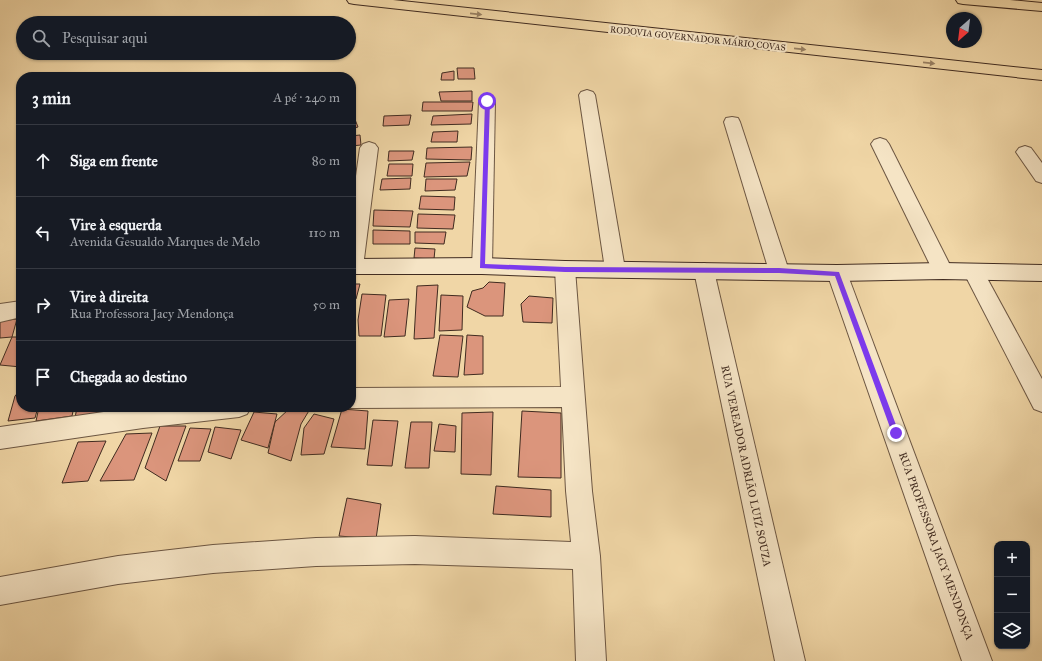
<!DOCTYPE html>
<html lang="pt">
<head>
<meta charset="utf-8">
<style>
	body { margin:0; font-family:"IM FELL Great Primer",serif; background:#242831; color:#f1f3f6 }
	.controls { position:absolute; right:12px; bottom:12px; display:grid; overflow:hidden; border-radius:8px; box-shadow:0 1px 3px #0004 }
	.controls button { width:36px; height:36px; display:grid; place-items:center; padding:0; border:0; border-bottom:1px solid #363941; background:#171b24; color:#f1f3f6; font:20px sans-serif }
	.compass { position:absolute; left:946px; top:12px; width:36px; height:36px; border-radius:50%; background:#171b24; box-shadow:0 1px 3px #0004; rotate:208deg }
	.stop { position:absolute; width:12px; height:12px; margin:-9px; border:3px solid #7c3aed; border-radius:50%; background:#fff }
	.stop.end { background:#7c3aed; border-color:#fff; box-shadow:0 1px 4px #0008 }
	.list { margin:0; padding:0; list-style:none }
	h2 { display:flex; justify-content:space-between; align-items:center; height:52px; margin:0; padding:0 16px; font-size:17px }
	h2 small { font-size:13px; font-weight:400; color:#9ea1a6 }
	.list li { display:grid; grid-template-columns:26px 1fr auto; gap:12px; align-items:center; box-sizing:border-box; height:72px; padding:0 16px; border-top:1px solid #363941 }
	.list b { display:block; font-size:15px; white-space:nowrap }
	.list p { margin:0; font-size:13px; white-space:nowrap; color:#9ea1a6 }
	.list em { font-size:13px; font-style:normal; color:#9ea1a6 }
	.icon { flex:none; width:22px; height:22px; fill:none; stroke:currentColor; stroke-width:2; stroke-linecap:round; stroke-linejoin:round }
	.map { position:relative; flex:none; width:1042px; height:661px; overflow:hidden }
	.search { position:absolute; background:#171b24; box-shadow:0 1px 3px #0004; left:16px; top:16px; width:340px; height:44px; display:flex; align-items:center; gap:10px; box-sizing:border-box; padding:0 14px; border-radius:22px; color:#9ea1a6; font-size:15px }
	.panel { position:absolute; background:#171b24; box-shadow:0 1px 3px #0004; left:16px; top:72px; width:340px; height:340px; border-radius:16px }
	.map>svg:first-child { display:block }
	.building { fill:#db957c; stroke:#402b20 }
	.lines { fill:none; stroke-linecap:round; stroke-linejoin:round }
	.street-casing { stroke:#6c5642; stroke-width:2 }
	.secondary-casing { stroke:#402b20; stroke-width:2 }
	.highway-casing { stroke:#402b20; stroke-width:2 }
	.street { fill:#f5e4c5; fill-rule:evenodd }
	.secondary { fill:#f5e4c5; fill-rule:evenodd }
	.highway { fill:#f0d6a6; fill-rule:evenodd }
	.oneway { fill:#988063 }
	.route { fill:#7c3aed }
	.labels { text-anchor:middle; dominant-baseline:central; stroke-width:4; stroke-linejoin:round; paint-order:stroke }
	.far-street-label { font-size:9px; fill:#402b20; stroke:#f5e4c5 }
	.street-label { font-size:11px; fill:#402b20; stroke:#f5e4c5 }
</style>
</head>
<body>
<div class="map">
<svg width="1042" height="661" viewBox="0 0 1042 661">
	<rect width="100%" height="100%" fill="#f0d6a6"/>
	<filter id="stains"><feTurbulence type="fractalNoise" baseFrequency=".005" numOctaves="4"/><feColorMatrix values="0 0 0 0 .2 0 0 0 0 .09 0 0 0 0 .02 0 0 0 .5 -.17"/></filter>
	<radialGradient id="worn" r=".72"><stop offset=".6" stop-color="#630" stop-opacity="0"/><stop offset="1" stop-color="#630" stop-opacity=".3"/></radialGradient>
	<!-- building -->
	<g class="building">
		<path d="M457 68H474L475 79H458Z"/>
		<path d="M454 71V80H441L442 73Z"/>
		<path d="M472 91V101H441L439 92Z"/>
		<path d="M423 102H473L472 111H422Z"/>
		<path d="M472 114 471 124 431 125 433 116Z"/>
		<path d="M411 115 409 125 383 126 384 116Z"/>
		<path d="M354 117 358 127 351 129V118Z"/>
		<path d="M458 131 457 142H431L433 132Z"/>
		<path d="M360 135 361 145 351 146V136Z"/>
		<path d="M472 147 471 160 426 159 427 148Z"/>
		<path d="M389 151H414L412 160 388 161Z"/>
		<path d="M470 162 467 176 424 177 426 163Z"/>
		<path d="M389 164H413L412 176H387Z"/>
		<path d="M411 178 410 189 380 190 382 179Z"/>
		<path d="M426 179H457L455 190 425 191Z"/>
		<path d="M421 196 455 197 454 210 419 209Z"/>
		<path d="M374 210 413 211 410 227 373 226Z"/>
		<path d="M418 214 455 215 453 229 417 228Z"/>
		<path d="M373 230 410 231V244H373Z"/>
		<path d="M415 232H446L444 244 415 243Z"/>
		<path d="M415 248 435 249 434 259 414 258Z"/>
		<path d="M489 282 505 283 503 316H485L467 307 472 291 483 288Z"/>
		<path d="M351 284H360L356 299H351Z"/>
		<path d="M438 285 434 338 414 339 417 286Z"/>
		<path d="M362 294 386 295 381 336H359L358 320Z"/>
		<path d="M441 295 463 296 462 330 439 331Z"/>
		<path d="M529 296 553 298 552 323 523 322 521 304Z"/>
		<path d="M409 299 405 336 384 337 389 300Z"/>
		<path d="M17 319 12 337 0 338V321Z"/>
		<path d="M440 335 463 336 458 377 433 376Z"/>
		<path d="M467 335 483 336V374L464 375Z"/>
		<path d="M12 337H21V367L0 365Z"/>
		<path d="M21 389V407H38L35 418 8 421 15 396Z"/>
		<path d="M39 407H74L72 416 36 421Z"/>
		<path d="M77 407H108L107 414 75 418Z"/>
		<path d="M289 409H310L301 424 291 461 268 453 275 422Z"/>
		<path d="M342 409 368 411 365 449 331 447Z"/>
		<path d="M522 411 561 413V478L518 477Z"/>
		<path d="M254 412 277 414 268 448 241 440Z"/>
		<path d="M493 412 491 475 461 474 462 413Z"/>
		<path d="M314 414 334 419 324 454 301 455 304 428Z"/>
		<path d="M373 420 398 421 392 466 367 465Z"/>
		<path d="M411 422H432L429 468H405Z"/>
		<path d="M439 424 456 426 455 452 434 451Z"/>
		<path d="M160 426H186L166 481 145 468Z"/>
		<path d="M215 427 241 430 231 459 208 452Z"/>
		<path d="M190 428 211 429 200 461H178Z"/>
		<path d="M152 433 134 480 100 481 126 434Z"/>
		<path d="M106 441 88 481 62 483 78 442Z"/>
		<path d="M496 486 551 490V517L493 514Z"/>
		<path d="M347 498 381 504 376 539 339 536Z"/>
	</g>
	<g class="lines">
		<defs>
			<g id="street">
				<path d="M587 90 593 92 595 95 625 269 622 274 615 277 608 274 605 269 579 95 581 92Z"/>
				<path d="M487 96 493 98 495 101 492 266 489 271 482 274 475 271 472 266 479 101 481 98Z"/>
				<path d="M732 117 738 118 740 122 789 271 786 276 779 279 772 276 769 271 724 122 726 118Z"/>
				<path d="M880 138 886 140 889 144 953 271 950 276 943 279 936 276 933 271 871 144 874 140Z"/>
				<path d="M369 142 375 144 378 148 363 267 360 272 351 275V211L360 148 363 144Z"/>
				<path d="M1025 146 1031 148 1042 163V183L1036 181 1016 152 1019 148Z"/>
				<path d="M565 261 572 264 575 269 592 491 600 556 606 661H576L573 569 415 564 316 566 213 573 118 584 0 605V577L118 556 213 545 316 538 415 536 571 542 566 491 562 407 351 408 347 407H351V388L561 387 555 269 558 264Z"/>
				<path d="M704 263 711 266 714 271 805 661H775L694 271 697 266Z"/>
				<path d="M837 265 844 267 847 273 992 661H962L827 273 830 267Z"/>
				<path d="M974 265 981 267 1042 379V412L1034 409 964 273 967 267Z"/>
				<path d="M21 301V317L0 322V304Z"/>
				<path d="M138 407H251L247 414 239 417 143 428 0 449V427Z"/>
			</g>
			<path id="secondary" d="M482 258 565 261 837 265 943 263 1042 265V281L943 279 837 281 565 277 482 274H351V260L353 259Z"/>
			<g id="highway">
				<path d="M347 0H393L1042 70V80L354 4 349 3Z"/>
				<path d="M956 0H1010L1042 3V11L963 4 958 3Z"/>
			</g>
		</defs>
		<!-- street casing -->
		<use href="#street" class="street-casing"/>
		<!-- secondary casing -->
		<use href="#secondary" class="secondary-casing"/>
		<!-- highway casing -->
		<use href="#highway" class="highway-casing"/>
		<!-- street -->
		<use href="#street" class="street"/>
		<!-- secondary -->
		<use href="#secondary" class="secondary"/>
		<!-- highway -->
		<use href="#highway" class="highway"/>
	</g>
	<!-- one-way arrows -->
	<defs><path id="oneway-solid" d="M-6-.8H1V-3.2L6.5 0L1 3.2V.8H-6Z"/></defs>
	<g class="oneway">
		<use href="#oneway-solid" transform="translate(476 14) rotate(6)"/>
		<use href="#oneway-solid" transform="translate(800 49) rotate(6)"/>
		<use href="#oneway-solid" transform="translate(929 63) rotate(6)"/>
	</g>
	<!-- route -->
	<path class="route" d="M487 99 490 101 485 264 565 267 779 268 839 272 899 433 898 435H893L892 433 835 276 779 273 565 272 480 268 485 101Z"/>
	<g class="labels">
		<!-- far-street labels -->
		<g class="far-street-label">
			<text transform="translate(698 38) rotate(6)">RODOVIA GOVERNADOR MÁRIO COVAS</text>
		</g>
		<!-- street labels -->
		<g class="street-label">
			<text transform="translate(746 466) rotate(78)">RUA VEREADOR ADRIÃO LUIZ SOUZA</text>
			<text transform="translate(936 546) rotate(70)">RUA PROFESSORA JACY MENDONÇA</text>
		</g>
	</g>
	<rect width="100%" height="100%" filter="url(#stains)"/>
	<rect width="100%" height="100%" fill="url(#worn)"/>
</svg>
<div class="controls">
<button>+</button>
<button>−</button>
<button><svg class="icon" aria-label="layers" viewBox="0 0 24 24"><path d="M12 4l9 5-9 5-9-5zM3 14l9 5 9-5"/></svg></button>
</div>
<svg class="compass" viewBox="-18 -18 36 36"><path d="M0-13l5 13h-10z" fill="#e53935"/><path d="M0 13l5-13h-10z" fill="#9ea1a6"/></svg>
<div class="stop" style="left:487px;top:101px"></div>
<div class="stop end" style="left:896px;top:433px"></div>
<div class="search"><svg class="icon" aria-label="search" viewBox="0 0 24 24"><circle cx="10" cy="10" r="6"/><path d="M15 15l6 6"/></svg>Pesquisar aqui</div>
<section class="panel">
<h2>3 min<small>A pé · 240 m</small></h2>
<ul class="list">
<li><svg class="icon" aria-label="ahead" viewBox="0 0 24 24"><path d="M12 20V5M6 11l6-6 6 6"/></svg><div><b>Siga em frente</b></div><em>80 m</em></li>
<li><svg class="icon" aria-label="left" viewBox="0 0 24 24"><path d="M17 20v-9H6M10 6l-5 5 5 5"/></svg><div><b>Vire à esquerda</b><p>Avenida Gesualdo Marques de Melo</p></div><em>110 m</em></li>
<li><svg class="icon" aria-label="right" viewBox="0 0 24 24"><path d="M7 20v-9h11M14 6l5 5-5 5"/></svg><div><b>Vire à direita</b><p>Rua Professora Jacy Mendonça</p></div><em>50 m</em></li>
<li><svg class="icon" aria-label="arrive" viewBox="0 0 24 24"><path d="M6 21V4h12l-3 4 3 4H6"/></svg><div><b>Chegada ao destino</b></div></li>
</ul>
</section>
</div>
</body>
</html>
